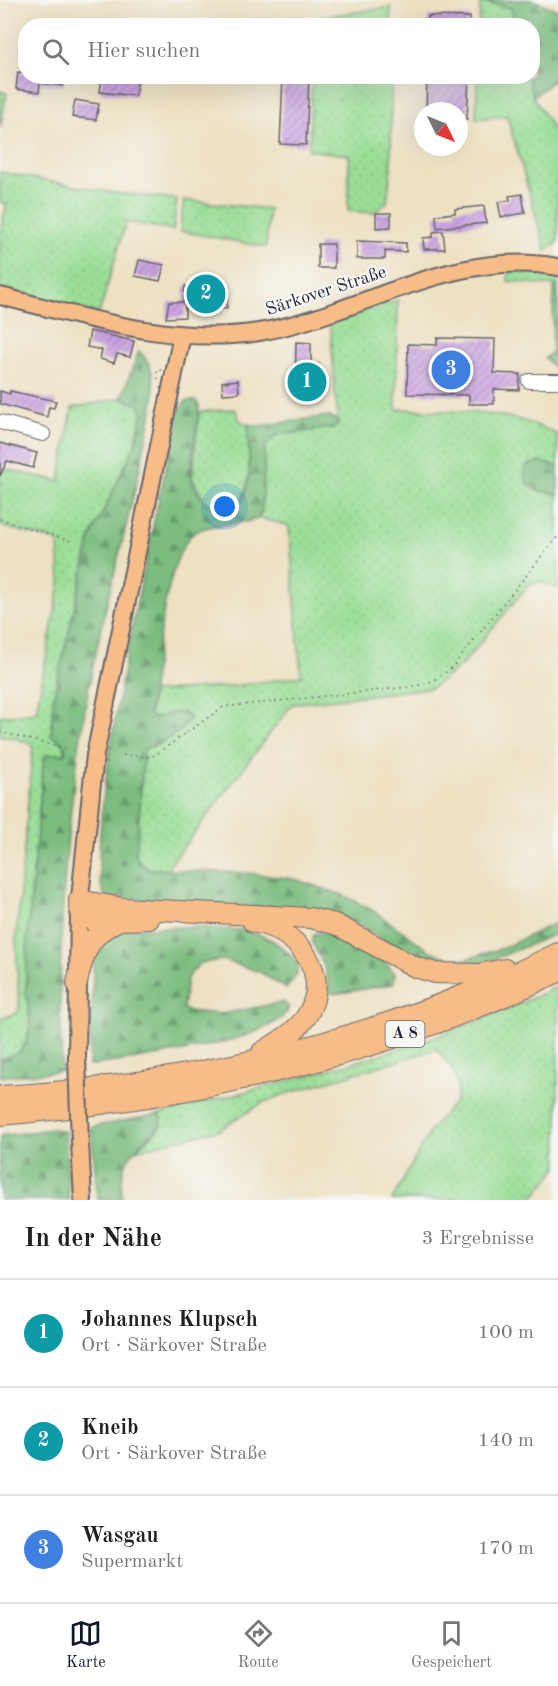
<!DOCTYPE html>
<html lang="de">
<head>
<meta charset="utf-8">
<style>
	body { margin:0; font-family:"Old Standard TT",serif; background:#f6f6f6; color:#222 }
	.compass { position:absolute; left:414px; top:102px; width:54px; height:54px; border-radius:50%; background:#fff; box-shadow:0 6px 24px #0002; rotate:133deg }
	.you { position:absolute; left:225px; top:507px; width:21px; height:21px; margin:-15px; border:4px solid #fff; border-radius:50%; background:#1a73e8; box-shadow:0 0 0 9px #1a73e833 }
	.badge { display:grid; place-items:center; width:39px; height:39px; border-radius:50%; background:#111827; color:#fff; font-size:20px; font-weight:700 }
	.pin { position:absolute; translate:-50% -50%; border:3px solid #fff; box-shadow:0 2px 6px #0006 }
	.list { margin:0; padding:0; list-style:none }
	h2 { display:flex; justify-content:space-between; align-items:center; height:78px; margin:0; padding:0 24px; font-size:26px }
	h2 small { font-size:20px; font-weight:400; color:#767676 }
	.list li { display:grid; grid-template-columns:39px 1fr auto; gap:18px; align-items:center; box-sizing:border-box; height:108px; padding:0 24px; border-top:2px solid #e0e0e0 }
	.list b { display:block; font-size:22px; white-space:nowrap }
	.list p { margin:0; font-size:20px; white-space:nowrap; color:#767676 }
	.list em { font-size:20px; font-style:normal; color:#767676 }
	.icon { flex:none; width:33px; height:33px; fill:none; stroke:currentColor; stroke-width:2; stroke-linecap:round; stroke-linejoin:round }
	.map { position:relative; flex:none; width:558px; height:1200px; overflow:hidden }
	.search { position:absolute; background:#fff; box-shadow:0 6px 24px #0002; left:18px; right:18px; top:18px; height:66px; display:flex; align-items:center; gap:15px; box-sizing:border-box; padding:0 21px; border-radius:24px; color:#767676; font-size:22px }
	.sheet { height:402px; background:#fff }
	nav { display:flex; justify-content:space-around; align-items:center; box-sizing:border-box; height:84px; border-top:2px solid #e0e0e0; background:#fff; font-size:16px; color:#767676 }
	nav a { display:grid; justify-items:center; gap:3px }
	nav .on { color:#111827 }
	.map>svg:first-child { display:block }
	.grass { fill:url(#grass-dots); stroke:#5e8068; stroke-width:1.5 }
	.forest { fill:url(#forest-firs); stroke:#4e705d; stroke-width:1.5 }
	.building { fill:url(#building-hatch) }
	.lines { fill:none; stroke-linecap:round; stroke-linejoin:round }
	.minor-casing { stroke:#69656a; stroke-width:16 }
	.major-casing { stroke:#69656a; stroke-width:20 }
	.highway-casing { stroke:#69656a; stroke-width:22 }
	.path { stroke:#69656a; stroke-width:1.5; stroke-dasharray:1.5 4.5; stroke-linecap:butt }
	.minor { stroke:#fff; stroke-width:14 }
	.major { stroke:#f7bd88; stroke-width:16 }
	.highway { stroke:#f7bd88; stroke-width:20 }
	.major-bridge-casing { stroke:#69656a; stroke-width:20; stroke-linecap:butt }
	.major-bridge { stroke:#f7bd88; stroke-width:16 }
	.labels { text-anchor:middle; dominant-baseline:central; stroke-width:4.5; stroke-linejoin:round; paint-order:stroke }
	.shield { fill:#f6f6f2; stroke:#626272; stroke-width:1.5 }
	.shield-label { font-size:16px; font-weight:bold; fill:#22223b }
	.street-label { font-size:18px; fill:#22223b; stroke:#f6f6f2 }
</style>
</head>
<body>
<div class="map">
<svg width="558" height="1200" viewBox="0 0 558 1200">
	<defs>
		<pattern id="grass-dots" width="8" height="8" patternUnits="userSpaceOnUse" patternTransform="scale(1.5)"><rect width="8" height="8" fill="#9ade96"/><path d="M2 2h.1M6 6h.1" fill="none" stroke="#84be82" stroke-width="1.8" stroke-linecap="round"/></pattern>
		<pattern id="forest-firs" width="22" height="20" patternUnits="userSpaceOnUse" patternTransform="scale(1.5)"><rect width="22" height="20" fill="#7bbd7f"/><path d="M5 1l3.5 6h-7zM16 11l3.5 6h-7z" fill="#649969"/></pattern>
		<pattern id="building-hatch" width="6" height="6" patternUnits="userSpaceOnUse" patternTransform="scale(1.5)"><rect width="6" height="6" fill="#caa3e2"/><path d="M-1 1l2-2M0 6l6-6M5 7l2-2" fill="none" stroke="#a484b8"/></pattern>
	</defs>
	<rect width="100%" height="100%" fill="#f6f6f2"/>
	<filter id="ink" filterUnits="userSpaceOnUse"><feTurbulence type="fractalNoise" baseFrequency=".0167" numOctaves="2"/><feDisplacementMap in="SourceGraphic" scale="12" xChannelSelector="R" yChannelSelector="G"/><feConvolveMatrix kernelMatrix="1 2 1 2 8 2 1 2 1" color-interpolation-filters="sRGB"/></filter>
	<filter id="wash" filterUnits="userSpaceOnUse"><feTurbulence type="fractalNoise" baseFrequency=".008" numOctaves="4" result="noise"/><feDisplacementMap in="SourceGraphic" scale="24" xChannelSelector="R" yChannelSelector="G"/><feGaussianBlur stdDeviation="1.35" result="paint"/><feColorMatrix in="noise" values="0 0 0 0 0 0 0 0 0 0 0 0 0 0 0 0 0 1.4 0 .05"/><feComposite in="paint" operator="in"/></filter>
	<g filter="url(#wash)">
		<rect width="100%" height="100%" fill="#ede1c2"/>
		<!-- grass -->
		<g class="grass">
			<path d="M480 2 511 8 516 25 479 26Z"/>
			<path d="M391 7V25H314L315 18Z"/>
			<path d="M312 77H391V168L387 202 374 213 348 211 349 155 309 150Z"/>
			<path d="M477 77H528L533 97 558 137V243L546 250 507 116 476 119Z"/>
			<path d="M0 91 7 93 0 128Z"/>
			<path d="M0 172 114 193 177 199 173 230 126 222 99 314 0 287V230L7 204 0 202Z"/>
			<path d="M184 200 269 209 266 247 180 231Z"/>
			<path d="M509 272 547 274 558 277V286L508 281Z"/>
			<path d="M398 300 396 409C451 412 509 408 558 435V467L542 462 529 464 536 490 558 494V588L539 582 529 584 462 665 432 688 292 704 166 870C153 869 143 870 136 856L144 749 159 744 180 731 189 720 177 712 153 719 149 714 152 692 235 686 301 676 289 526 259 518 262 509 264 446 277 435 332 428 338 425 330 324Z"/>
			<path d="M121 398 138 404 143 413 135 445 91 537 54 695 51 727 58 741 64 743 65 754H49L44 758 27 941 26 991 30 1023 26 1042 20 1052 0 1060V1019L17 1013 19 1009 16 940 33 745 14 738 0 736V716L36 712 60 584 58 541 0 526V468L60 481 72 408Z"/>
			<path d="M235 409 240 421 248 424C247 460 261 522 206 504L192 478 199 412Z"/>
			<path d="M558 986V1167L531 1200H392L432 1128 455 1102 458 1086 453 1070 437 1049 285 1094 262 1103 219 1130 135 1150 160 1128 162 1118 159 1114C295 1079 431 1048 558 986Z"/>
		</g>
		<!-- forest -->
		<g class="forest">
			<path d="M478 0H533L558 10V77L533 97 528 77 532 76V26L516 25 511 8Z"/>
			<path d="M554 286H558V371L545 358 552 352Z"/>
			<path d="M139 351C154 366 154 379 154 399 136 503 102 605 85 709 65 828 56 951 62 1071L0 1077V1060L20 1052 26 1042 30 1024 26 991 27 941 44 758 49 754H65C67 742 60 742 51 736L54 695 91 537 135 445 143 413 138 404 121 398Z"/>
			<path d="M186 401H196L199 405C199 427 189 457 192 478 195 503 233 524 244 498 252 477 248 446 248 424L258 426 328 416 336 419 338 425 332 428 277 435 265 446 262 509 259 518C240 526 215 522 197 531 165 546 154 678 149 714L153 718 177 712 187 714 189 720 180 731 159 744 144 749 136 856 139 863 149 869 246 873 294 879 343 895 375 912 430 951 446 957 466 959 503 948 558 922V933L482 964 442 966 421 961 351 921 324 911 106 897C74 858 164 479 178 412Z"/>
			<path d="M542 462 558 467V494L536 490 526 482 524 470 529 464Z"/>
			<path d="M191 927C236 930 268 925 298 964L297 974 286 989 260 972 223 960 200 963 187 978 183 1008 187 1011 222 1014 284 1002 289 1008C274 1044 128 1059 89 1066L94 952 109 935 135 928Z"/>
			<path d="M322 933C346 935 381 954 395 974L393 984 334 994 329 992 325 968 312 942 314 934Z"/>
			<path d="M159 1114 162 1118C159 1130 153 1132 145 1140 123 1160 120 1171 122 1200H98L91 1127Z"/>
			<path d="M53 1129 65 1132 69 1200H0V1136Z"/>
		</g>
		<g id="blocks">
			<!-- building -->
			<g class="building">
				<path d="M428 16 470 17V26H428Z"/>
				<path d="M18 72 26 73V76H64L63 86 40 83 39 92 16 89Z"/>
				<path d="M102 76H138L135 96 100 92Z"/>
				<path d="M283 76H309L306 145 280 144Z"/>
				<path d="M427 76H469L467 119H459V111H426Z"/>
				<path d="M75 100 99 104 96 120 72 117Z"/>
				<path d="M522 194 525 213 501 217 498 202 510 200 509 196Z"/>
				<path d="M484 206 486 223 437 228 436 215 455 213V209Z"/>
				<path d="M376 213H391V227L376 228Z"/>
				<path d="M443 231 445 249H424L423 238 433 237V232Z"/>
				<path d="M357 241 406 243V252L385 251V259H357Z"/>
				<rect x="318" y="244" width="16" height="24"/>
				<path d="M139 260 164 265 160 281 135 276Z"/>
				<path d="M227 285V308L185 307V304V317L166 318 169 302H185V286Z"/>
				<path d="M90 331 134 341 130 357 117 354 114 363 100 359 102 350 87 347Z"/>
				<path d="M437 338 495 339 494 373 520 374 519 390 494 389V404H469V395L407 394 408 344 437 345Z"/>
				<path d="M296 342 311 343V364H319L318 399H295Z"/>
				<path d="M238 380 239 393 223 394 222 382Z"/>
				<path d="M0 391 10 394V391L56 401 54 408 49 407 47 417 0 404Z"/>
				<path d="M0 443 37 453 33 468 7 461 0 476Z"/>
			</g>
		</g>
	</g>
	<g filter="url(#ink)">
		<use href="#blocks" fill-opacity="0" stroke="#69656a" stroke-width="1.5"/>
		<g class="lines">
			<defs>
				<g id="minor">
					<path d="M529 381H558"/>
					<path d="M0 422 43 434"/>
				</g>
				<g id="major">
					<path d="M0 296C85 317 171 346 259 332 360 315 452 247 558 267"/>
					<path d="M77 1058 79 907 95 755 182 335"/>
					<path d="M80 1143 83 1200"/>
				</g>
				<g id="highway">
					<path d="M79 900 123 908 310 918 335 924 415 967 435 973 479 974 505 969"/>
					<path d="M79 907 94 921 149 919"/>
					<path d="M253 922C297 929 334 974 306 1017 295 1033 278 1042 262 1052"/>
					<path d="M77 983C83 955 88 935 116 922"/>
					<path d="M0 1096C192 1085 386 1038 558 953"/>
					<path d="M0 1115C192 1099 384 1056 558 972"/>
				</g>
			</defs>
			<!-- minor casing -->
			<use href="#minor" class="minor-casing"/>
			<!-- major casing -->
			<use href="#major" class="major-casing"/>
			<!-- highway casing -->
			<use href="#highway" class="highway-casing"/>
			<!-- path -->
			<g class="path">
				<path d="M158 379 157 370H161"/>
				<path d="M0 519 70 541"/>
				<path d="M0 732 67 749"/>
				<path d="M123 755 148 757 155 755 223 707 409 687C429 684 439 679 454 665L558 536"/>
			</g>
			<!-- minor -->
			<use href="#minor" class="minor"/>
			<!-- major -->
			<use href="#major" class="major"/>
			<!-- highway -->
			<use href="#highway" class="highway"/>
			<defs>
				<path id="major-bridge" d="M77 1058 80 1143"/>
			</defs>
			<!-- major-bridge casing -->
			<use href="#major-bridge" class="major-bridge-casing"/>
			<!-- major-bridge -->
			<use href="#major-bridge" class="major-bridge"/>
		</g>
	</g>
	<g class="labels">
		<!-- shield labels -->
		<rect class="shield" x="385.5" y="1021" width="39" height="26" rx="4.5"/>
		<g class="shield-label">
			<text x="405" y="1034">A 8</text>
		</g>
		<!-- street labels -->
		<g class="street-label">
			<text transform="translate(326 291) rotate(-18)">Särkover Straße</text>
		</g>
	</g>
</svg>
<svg class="compass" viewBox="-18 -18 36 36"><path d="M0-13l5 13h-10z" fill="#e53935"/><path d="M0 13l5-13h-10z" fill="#767676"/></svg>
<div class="you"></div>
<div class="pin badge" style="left:307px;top:382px;background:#0f9aa8">1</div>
<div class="pin badge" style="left:206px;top:294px;background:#0f9aa8">2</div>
<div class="pin badge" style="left:451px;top:370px;background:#3f7fe0">3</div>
<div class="search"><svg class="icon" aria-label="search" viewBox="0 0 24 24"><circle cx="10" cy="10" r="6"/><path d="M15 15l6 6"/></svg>Hier suchen</div>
</div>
<section class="sheet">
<h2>In der Nähe<small>3 Ergebnisse</small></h2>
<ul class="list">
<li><span class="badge" style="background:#0f9aa8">1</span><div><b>Johannes Klupsch</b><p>Ort · Särkover Straße</p></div><em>100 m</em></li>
<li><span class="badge" style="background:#0f9aa8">2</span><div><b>Kneib</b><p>Ort · Särkover Straße</p></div><em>140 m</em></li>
<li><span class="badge" style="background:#3f7fe0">3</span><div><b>Wasgau</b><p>Supermarkt</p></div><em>170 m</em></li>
</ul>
</section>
<nav>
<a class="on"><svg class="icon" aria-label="map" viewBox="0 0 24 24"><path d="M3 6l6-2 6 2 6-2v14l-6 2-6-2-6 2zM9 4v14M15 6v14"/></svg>Karte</a>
<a><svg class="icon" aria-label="directions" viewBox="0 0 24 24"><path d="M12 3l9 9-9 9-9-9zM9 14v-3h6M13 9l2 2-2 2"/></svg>Route</a>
<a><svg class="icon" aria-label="saved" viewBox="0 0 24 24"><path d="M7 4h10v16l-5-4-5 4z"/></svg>Gespeichert</a>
</nav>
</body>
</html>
